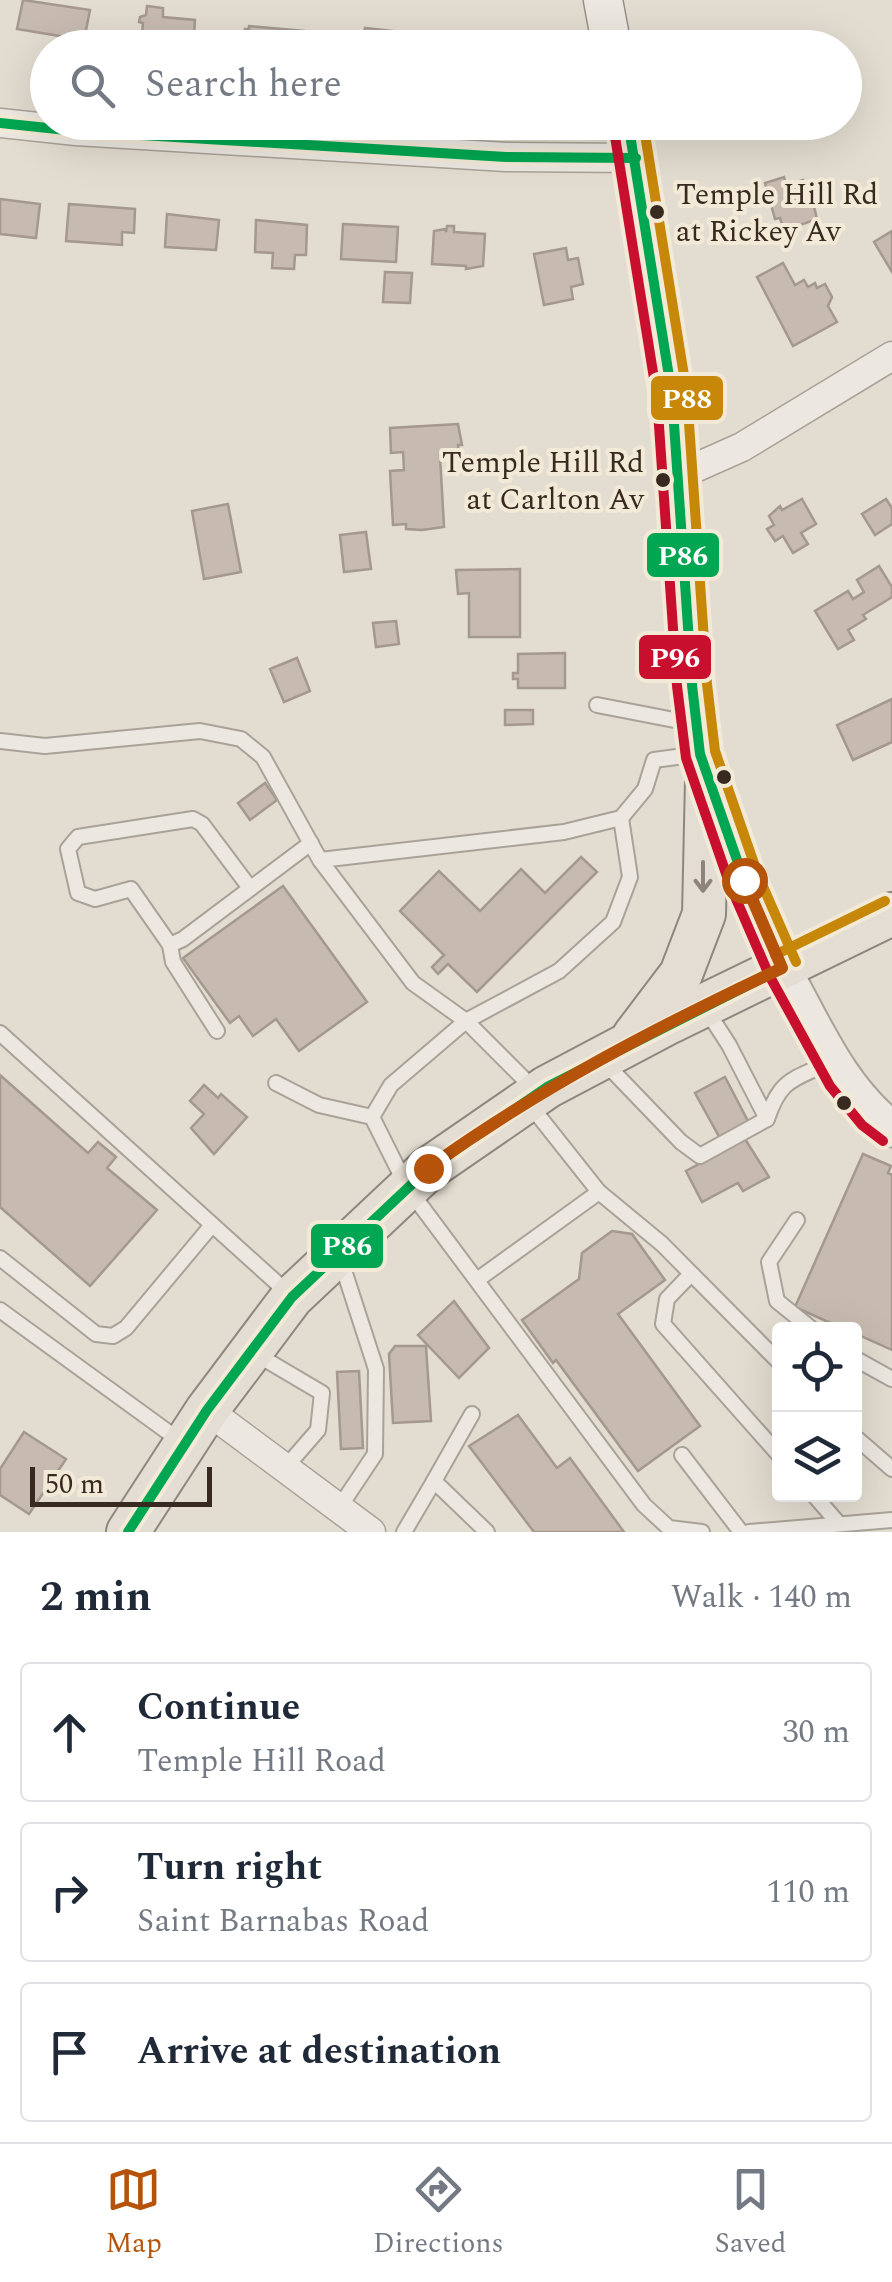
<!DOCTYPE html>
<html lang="en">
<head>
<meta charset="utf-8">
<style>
	body { margin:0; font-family:Spectral,serif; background:#f6f6f7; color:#1f2937 }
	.controls { position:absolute; right:30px; bottom:30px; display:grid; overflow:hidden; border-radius:10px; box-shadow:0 10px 40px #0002 }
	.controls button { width:90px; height:90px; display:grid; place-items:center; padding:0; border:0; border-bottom:2px solid #e0e1e3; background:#fff; color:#1f2937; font:50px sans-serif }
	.scale { position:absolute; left:30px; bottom:25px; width:182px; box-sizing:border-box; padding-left:10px; border:5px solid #382a21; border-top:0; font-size:28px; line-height:35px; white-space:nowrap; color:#382a21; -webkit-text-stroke:8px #f3e9d7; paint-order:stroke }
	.stop { position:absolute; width:30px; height:30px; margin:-22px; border:8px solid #b45309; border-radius:50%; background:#fff }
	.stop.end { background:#b45309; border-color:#fff; box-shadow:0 2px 10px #0008 }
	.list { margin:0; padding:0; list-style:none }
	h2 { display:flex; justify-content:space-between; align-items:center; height:130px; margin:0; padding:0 40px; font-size:42px }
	h2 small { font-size:32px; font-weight:400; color:#747a83 }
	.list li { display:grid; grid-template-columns:65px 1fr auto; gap:30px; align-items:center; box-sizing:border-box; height:140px; margin:0 20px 20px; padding:0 20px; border:2px solid #e0e1e3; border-radius:10px }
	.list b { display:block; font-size:38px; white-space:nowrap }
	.list p { margin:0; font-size:32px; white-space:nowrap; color:#747a83 }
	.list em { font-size:32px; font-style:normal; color:#747a83 }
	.icon { flex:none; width:55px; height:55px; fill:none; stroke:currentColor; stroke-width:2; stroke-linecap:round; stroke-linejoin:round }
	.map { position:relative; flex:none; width:892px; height:1532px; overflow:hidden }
	.search { position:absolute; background:#fff; box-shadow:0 10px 40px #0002; left:30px; right:30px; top:30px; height:110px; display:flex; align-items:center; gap:25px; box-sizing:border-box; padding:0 35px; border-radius:55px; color:#747a83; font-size:38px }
	.sheet { height:610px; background:#fff }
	nav { display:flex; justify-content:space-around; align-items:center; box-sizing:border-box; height:140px; border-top:2px solid #e0e1e3; background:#fff; font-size:28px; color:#747a83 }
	nav a { display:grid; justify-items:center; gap:5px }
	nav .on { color:#b45309 }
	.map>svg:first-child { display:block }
	.building { fill:#c7bbb1; stroke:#a4988f; stroke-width:2.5 }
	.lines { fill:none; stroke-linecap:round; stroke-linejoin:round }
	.service-casing { stroke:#a9a298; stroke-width:18 }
	.minor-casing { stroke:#a9a298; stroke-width:31 }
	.tertiary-casing { stroke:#a9a298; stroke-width:39 }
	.secondary-casing { stroke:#989188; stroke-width:41 }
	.primary-casing { stroke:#8f877f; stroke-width:46 }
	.service { stroke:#ece8e1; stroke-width:14 }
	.minor { stroke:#ece8e1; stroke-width:28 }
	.tertiary { stroke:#ece8e1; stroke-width:35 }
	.secondary { stroke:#ece8e1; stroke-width:38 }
	.primary { stroke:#e3ddd3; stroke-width:42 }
	.bus-1-casing { stroke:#f3e9d7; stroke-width:18 }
	.bus-2-casing { stroke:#f3e9d7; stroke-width:18 }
	.bus-3-casing { stroke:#f3e9d7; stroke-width:18 }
	.bus-1 { stroke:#00a651; stroke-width:10 }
	.bus-2 { stroke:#c8102e; stroke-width:10 }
	.bus-3 { stroke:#c78708; stroke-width:10 }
	.oneway { stroke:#8e847a }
	.route { stroke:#b45309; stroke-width:12 }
	.bus-dot { fill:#382a21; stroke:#f3e9d7; stroke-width:4 }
	.labels { text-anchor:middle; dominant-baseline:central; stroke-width:8; stroke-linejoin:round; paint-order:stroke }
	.bus-label { font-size:30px; fill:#382a21; stroke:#f3e9d7; text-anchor:start }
	.line-badge { stroke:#f3e9d7; stroke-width:4 }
	.badge-label { font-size:28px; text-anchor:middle; font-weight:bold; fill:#fff }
</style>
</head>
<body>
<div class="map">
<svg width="892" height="1532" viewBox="0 0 892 1532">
	<rect width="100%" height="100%" fill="#e3dcd0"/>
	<!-- building -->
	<g class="building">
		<path d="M23 0 90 10 84 40 17 29Z"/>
		<path d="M147 6 163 8V17L195 20 193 48 141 45 143 23 139 22 140 17 146 15Z"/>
		<path d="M249 26 304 31 302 48H247L245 29H249Z"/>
		<path d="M365 28 394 31 392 48H363Z"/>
		<path d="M784 177 786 185 803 180 808 198 798 201 799 206 813 202 817 219 784 231 780 218 775 219 765 183Z"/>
		<path d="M0 199 40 204 36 238 0 234Z"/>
		<path d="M69 204 135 209 134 233 122 232V245L66 241Z"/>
		<path d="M167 214 219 220 216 250 165 247Z"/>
		<path d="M256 220 307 225 306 255H295L294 269 272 268 273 253 255 252Z"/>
		<path d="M343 224 398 227 396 262 341 259Z"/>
		<path d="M447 226H454V232L485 234 483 266 466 269V266L432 264 434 231 445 229 446 232Z"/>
		<path d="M892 231V272L874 242Z"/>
		<path d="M566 248 568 260 578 258 583 284 571 287 573 299 544 305 534 254Z"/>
		<path d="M783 263 795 285 804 280 808 287 815 283 817 288 825 284 832 297 828 306 837 322 793 346 757 277Z"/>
		<path d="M385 272 412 273 410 303 383 302Z"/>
		<path d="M458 424 462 445H458L459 455 440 456 444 527 422 530 406 529V524L393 525 390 471 404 470 403 452 391 453 390 428Z"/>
		<path d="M802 499 816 524 801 533 808 544 793 553 783 536 775 541 767 529 774 525 769 516 780 506 782 510Z"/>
		<path d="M886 499 892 508V524L875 535 862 514Z"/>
		<path d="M228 504 241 572 204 579 192 511Z"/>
		<path d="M366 532 371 569 344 572 340 535Z"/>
		<path d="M879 566 892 587V597L863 615 866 619 848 630 854 640 838 649 815 611 848 591 853 599 864 592 857 580Z"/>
		<path d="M520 569V637H469V593L458 594 456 570Z"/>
		<path d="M396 621 399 644 376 647 373 623Z"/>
		<path d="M565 653V688H518V679H513V673H518V654Z"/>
		<path d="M297 658 310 691 284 702 270 669Z"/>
		<path d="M892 699V742L853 760 837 725Z"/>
		<path d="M505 710H533V724L505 725Z"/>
		<path d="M265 783 277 800 250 820 238 803Z"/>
		<path d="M581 857 597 872 477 992 448 964 438 974 432 967 444 955 400 911 439 871 480 911 521 869 545 893Z"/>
		<path d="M283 886 367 1002 299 1051 276 1019 253 1036 239 1016 230 1023 183 958Z"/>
		<path d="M0 1075 88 1153 98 1142 116 1157 107 1168 157 1210 90 1286 0 1207Z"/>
		<path d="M725 1077 750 1125 721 1140 695 1093Z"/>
		<path d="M204 1085 218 1098 221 1094 247 1117 214 1154 191 1128 204 1114 190 1101Z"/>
		<path d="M745 1139 769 1177 743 1191 738 1183 702 1202 686 1171Z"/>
		<path d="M863 1154 891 1166 888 1173 892 1175V1350L854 1333V1330H846L795 1307Z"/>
		<path d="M612 1231 632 1234 665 1280 618 1314 700 1426 638 1471 556 1360 553 1363 522 1320 579 1279 582 1253Z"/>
		<path d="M454 1301 489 1348 459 1378 418 1335Z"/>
		<path d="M395 1346H426L431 1421 393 1423 389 1354Z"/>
		<path d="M359 1371 363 1448 341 1449 337 1372Z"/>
		<path d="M518 1415 557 1468 570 1458 624 1532H534L469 1446Z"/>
		<path d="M24 1432 66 1459 29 1514 0 1495V1469Z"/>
	</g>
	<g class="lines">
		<defs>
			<g id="service">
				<path d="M597 705 695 724"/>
				<path d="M0 741 45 746 200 731 241 739 263 757 320 860 413 983 466 1021 534 1089"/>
				<path d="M621 818 630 877 613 922 559 971 466 1021 391 1085 372 1117 407 1187 644 1505 669 1528 702 1532"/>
				<path d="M320 860 564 832 621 818 645 789 654 760 699 754"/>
				<path d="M250 888 202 824 193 819 78 837 68 849 78 893 95 899 131 889 170 945 183 939 311 843"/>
				<path d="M170 945 173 962 217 1031"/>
				<path d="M707 1011 729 1045 767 1119"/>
				<path d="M0 1033 288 1293"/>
				<path d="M605 1063 681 1142 700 1156 767 1119C781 1077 794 1080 832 1061"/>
				<path d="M276 1083 319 1105 372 1117"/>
				<path d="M530 1105 599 1192 662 1244 780 1363"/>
				<path d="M797 1220 769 1262 777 1301 813 1330"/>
				<path d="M0 1258 96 1334 113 1336 126 1328 212 1225"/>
				<path d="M691 1274 667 1299 663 1324 780 1456"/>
				<path d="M477 1280 599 1192"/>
				<path d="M0 1310 183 1443"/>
				<path d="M256 1354 322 1393 318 1430 285 1468"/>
				<path d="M854 1358 892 1379"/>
				<path d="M854 1436 892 1469"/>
				<path d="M682 1455 741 1532"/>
				<path d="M434 1481 472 1414"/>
				<path d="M813 1494 839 1524"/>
				<path d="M339 1508 375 1454 376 1369 340 1258"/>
				<path d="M404 1532 434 1481 487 1532"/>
				<path d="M749 1532 892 1520"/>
			</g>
			<g id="minor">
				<path d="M0 123 76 131 506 157 636 158"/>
				<path d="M679 475 742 447 892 356"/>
				<path d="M207 1410 371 1532"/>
			</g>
			<path id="tertiary" d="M782 968C814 1025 839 1088 892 1129"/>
			<g id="secondary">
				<path d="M603 0 612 48"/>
				<path d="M628 122 672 395 692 685 700 754 744 880 782 968"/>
			</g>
			<g id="primary">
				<path d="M634 1036 681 974 704 914 707 780"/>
				<path d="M128 1532 207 1410 292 1297 428 1169 547 1087 670 1022 892 914"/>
			</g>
		</defs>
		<!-- service casing -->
		<use href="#service" class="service-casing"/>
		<!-- minor casing -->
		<use href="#minor" class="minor-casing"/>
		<!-- tertiary casing -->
		<use href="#tertiary" class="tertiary-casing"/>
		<!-- secondary casing -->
		<use href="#secondary" class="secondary-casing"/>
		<!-- primary casing -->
		<use href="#primary" class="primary-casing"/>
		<!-- service -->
		<use href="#service" class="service"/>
		<!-- minor -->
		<use href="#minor" class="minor"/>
		<!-- tertiary -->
		<use href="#tertiary" class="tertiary"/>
		<!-- secondary -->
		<use href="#secondary" class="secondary"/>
		<!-- primary -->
		<use href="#primary" class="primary"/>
		<defs>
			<g id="bus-1">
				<path d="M0 123 76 131 506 157 636 158"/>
				<path d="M128 1532 207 1410 292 1297 428 1169 547 1087 782 968 744 880 700 754 692 685 672 395 628 122"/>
			</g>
			<path id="bus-2" d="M613 124 657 397 677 686 686 758 730 885 769 975 830 1086 862 1125 883 1141"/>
			<g id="bus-3">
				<path d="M643 122 687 394 707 684 715 751 758 875 796 962"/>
				<path d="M775 955 885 901"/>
			</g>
		</defs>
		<!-- bus-1 casing -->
		<use href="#bus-1" class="bus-1-casing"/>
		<!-- bus-2 casing -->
		<use href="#bus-2" class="bus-2-casing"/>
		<!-- bus-3 casing -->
		<use href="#bus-3" class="bus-3-casing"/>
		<!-- bus-1 -->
		<use href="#bus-1" class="bus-1"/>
		<!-- bus-2 -->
		<use href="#bus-2" class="bus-2"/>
		<!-- bus-3 -->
		<use href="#bus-3" class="bus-3"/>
	</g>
	<!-- one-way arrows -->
	<defs><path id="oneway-shaft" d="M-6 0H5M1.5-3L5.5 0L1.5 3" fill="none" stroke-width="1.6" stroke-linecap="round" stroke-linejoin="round" transform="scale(2.5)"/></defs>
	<use class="oneway" href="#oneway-shaft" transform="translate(703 877) rotate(90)"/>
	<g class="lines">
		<!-- route -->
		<path class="route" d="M428 1168C543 1086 655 1028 782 968L744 880"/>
	</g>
	<!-- markers -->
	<g class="bus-dot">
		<circle cx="657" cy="212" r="9"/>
		<circle cx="663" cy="480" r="9"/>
		<circle cx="724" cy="777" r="9"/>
		<circle cx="844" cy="1103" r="9"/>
	</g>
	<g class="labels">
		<!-- bus labels -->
		<g class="bus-label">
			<text x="676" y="195">Temple Hill Rd<tspan x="676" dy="37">at Rickey Av</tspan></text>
			<text x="644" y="463" text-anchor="end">Temple Hill Rd<tspan x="644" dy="37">at Carlton Av</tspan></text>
		</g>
	</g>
	<g class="line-badge">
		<rect x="649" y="374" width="76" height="48" rx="10" fill="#c78708"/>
		<rect x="645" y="531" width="76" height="48" rx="10" fill="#00a651"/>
		<rect x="637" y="633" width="76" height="48" rx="10" fill="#c8102e"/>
		<rect x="309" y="1222" width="76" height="48" rx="10" fill="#00a651"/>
	</g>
	<g class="badge-label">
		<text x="687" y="408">P88</text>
		<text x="683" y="565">P86</text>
		<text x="675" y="667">P96</text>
		<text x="347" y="1255">P86</text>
	</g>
</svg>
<div class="controls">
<button><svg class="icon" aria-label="locate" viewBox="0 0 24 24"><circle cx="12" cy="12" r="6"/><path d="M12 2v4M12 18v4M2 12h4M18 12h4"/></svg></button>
<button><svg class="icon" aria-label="layers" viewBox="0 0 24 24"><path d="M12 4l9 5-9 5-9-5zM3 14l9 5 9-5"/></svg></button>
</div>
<div class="scale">50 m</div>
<div class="stop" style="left:744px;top:880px"></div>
<div class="stop end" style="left:428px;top:1168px"></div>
<div class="search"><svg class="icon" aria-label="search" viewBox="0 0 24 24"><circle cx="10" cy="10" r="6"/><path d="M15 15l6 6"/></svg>Search here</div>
</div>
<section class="sheet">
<h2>2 min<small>Walk · 140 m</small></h2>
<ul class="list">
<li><svg class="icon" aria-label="ahead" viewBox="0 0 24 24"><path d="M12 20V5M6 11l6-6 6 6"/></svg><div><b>Continue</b><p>Temple Hill Road</p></div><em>30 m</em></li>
<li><svg class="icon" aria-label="right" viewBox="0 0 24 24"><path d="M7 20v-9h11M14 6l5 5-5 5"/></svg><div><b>Turn right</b><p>Saint Barnabas Road</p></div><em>110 m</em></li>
<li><svg class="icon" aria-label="arrive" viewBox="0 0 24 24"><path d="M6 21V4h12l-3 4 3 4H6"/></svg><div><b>Arrive at destination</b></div></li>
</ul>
</section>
<nav>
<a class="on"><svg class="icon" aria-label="map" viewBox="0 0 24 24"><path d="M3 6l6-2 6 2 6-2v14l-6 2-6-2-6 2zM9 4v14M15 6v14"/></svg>Map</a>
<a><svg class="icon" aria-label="directions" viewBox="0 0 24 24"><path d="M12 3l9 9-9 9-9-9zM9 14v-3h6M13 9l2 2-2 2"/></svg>Directions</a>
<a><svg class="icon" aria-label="saved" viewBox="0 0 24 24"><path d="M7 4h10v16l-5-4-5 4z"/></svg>Saved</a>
</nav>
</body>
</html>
